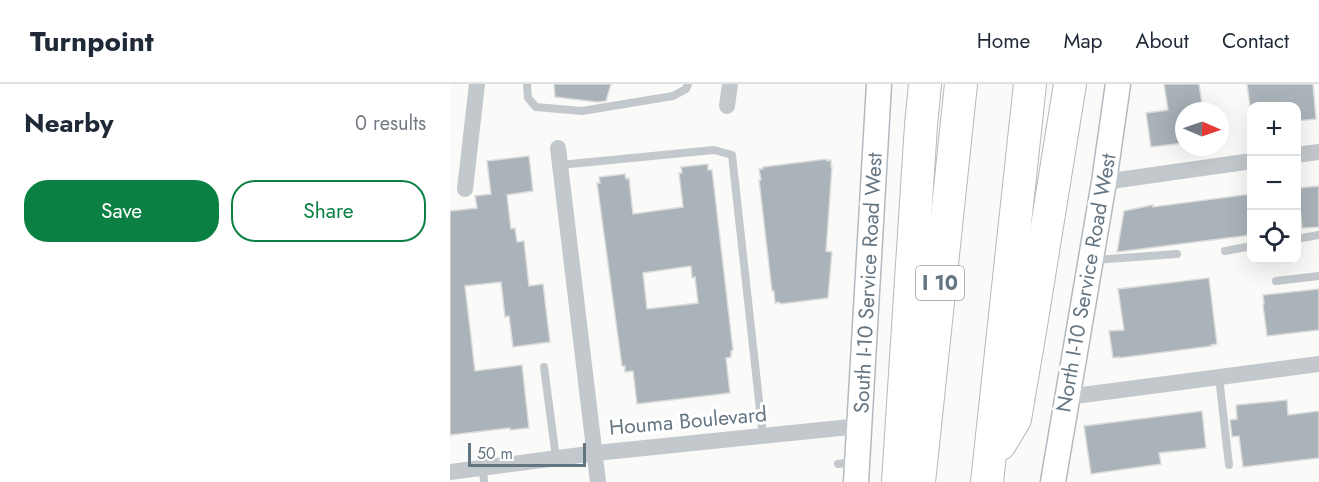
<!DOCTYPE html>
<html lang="en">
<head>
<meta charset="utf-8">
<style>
	body { margin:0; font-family:Jost,sans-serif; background:#f2f2f3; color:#1f2937 }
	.controls { position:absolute; right:18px; top:18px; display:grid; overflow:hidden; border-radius:12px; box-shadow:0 6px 24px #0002 }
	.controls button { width:54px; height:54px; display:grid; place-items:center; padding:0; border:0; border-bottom:2px solid #e0e1e3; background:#fff; color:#1f2937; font:30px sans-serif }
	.compass { position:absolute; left:725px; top:18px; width:54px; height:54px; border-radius:50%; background:#fff; box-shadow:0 6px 24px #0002; rotate:92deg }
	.scale { position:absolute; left:18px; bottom:15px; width:118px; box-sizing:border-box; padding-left:6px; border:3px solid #657683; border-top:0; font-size:16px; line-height:21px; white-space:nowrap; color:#657683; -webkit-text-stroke:4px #fff; paint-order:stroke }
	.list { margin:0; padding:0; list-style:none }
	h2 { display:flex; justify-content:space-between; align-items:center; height:78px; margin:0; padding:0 24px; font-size:26px }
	h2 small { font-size:20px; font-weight:400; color:#747a83 }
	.actions { display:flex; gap:12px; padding:18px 24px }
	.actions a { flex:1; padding:14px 0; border:2px solid #0b8043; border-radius:24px; text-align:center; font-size:21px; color:#0b8043 }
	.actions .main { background:#0b8043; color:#fff }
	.icon { flex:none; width:33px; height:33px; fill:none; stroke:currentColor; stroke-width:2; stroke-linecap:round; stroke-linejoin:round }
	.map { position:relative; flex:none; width:869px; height:398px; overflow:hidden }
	header { display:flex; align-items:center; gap:36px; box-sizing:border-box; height:84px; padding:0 30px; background:#fff; border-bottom:2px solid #e0e1e3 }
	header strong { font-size:28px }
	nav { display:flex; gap:33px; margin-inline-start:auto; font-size:21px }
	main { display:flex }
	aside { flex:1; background:#fff }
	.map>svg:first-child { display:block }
	.building { fill:#aab3b9; stroke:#dcdcda; stroke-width:1.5; fill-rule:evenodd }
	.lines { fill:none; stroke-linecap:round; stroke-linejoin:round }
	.secondary-casing { stroke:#b3babf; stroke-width:27 }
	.highway-casing { stroke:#b4b9bd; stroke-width:34 }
	.lane { stroke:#c3c8cc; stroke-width:8 }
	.street { stroke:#c3c8cc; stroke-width:16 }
	.secondary { stroke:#fff; stroke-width:24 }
	.highway { stroke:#fff; stroke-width:32 }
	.labels { text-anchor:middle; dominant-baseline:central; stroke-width:6; stroke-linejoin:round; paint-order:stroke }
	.shield { fill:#fff; stroke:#939fa8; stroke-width:1.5 }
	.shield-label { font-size:20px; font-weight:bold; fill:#657683 }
	.street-label { font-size:21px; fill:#657683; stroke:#fff }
</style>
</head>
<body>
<header>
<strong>Turnpoint</strong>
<nav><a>Home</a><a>Map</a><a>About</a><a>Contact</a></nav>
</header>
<main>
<aside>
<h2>Nearby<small>0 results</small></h2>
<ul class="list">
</ul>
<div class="actions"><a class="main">Save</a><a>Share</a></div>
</aside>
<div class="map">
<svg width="869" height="398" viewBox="0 0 869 398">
	<rect width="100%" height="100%" fill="#fafaf8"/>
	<!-- building -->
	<g class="building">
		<path d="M104 0H161L156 17 148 18 105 13Z"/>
		<path d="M714 0H749L753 27H734V59L701 63 696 29 718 26Z"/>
		<path d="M797 0H863L866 35 846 37V22H800Z"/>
		<path d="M79 72 83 107 57 111 61 145 65 144 67 158 74 157 79 202 93 200 100 258 63 263 59 232 55 233 51 198 15 202 25 287 72 281 79 344 60 346V344L0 351V127L27 124 25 112 41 110 37 77Z"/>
		<path d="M377 75V77L381 76V83H382L376 167 382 168 378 214 330 220 329 218 325 219 324 207H322L309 96H311L309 85H313V83Z"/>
		<path d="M258 80V86H262L283 266 281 267V273L276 274 280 309 187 320 183 287 175 288V282H172L147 99H150L149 93 175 90 176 95 179 94 183 130 233 123 229 89H232L231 83ZM241 182 242 194 245 193 248 219 197 225 193 189Z"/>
		<path d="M869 102V143L852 144 848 104Z"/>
		<path d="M801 110V151L667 168 674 127 703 121V123Z"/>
		<path d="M759 194 767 260 761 261 762 262 692 271 669 274V273L663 274 659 247 674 246 668 205Z"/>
		<path d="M869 205V246L817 252 813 221 814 220 813 211Z"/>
		<path d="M837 316 838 331 869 327V374L793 383 789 352 782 353 780 336 787 335 786 321Z"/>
		<path d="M752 327 756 364 709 369 711 380 641 390 634 342Z"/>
	</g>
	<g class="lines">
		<defs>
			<g id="secondary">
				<path d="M406 398 429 0"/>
				<path d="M603 398 654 98 668 0"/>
			</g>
			<g id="highway">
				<path d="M550 360 565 335 581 241 620 0"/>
				<path d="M448 398 471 41 475 0"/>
				<path d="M469 398 511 0"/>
				<path d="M537 398 580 0"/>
			</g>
		</defs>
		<!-- secondary casing -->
		<use href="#secondary" class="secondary-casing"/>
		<!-- highway casing -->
		<use href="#highway" class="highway-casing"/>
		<!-- lane -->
		<g class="lane">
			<path d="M77 0 78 14 86 23 132 27 223 12 236 5 238 0"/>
			<path d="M110 81 264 66 282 71 313 353"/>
			<path d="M846 155 869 151"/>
			<path d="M775 167 802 162"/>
			<path d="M644 176 727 170"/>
			<path d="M826 197 869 192"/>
			<path d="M94 283 106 374"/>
			<path d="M769 293 779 381"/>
			<path d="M388 380 404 378"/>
			<path d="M33 384 34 398"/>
		</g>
		<!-- street -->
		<g class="street">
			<path d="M277 22 280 0"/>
			<path d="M108 64 148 398"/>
			<path d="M846 71 869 68"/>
			<path d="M654 98 802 77"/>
			<path d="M15 105 27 0"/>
			<path d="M617 313 869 280"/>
			<path d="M0 388 146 369 410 342"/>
		</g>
		<!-- secondary -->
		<use href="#secondary" class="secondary"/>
		<!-- highway -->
		<use href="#highway" class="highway"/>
	</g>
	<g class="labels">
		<!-- shield labels -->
		<rect class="shield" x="466" y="182" width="48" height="34" rx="4.5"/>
		<g class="shield-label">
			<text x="490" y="199">I 10</text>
		</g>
		<!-- street labels -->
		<g class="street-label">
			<text transform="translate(418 199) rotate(-87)">South I-10 Service Road West</text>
			<text transform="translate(636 199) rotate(-80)">North I-10 Service Road West</text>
			<text transform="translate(238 337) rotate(-5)">Houma Boulevard</text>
		</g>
	</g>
</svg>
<div class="controls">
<button>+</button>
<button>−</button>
<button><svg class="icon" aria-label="locate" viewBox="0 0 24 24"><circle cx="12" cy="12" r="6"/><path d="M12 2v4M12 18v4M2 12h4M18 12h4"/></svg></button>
</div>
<svg class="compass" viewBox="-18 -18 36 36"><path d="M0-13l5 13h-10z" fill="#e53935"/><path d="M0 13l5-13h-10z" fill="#747a83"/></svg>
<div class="scale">50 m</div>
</div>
</main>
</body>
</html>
